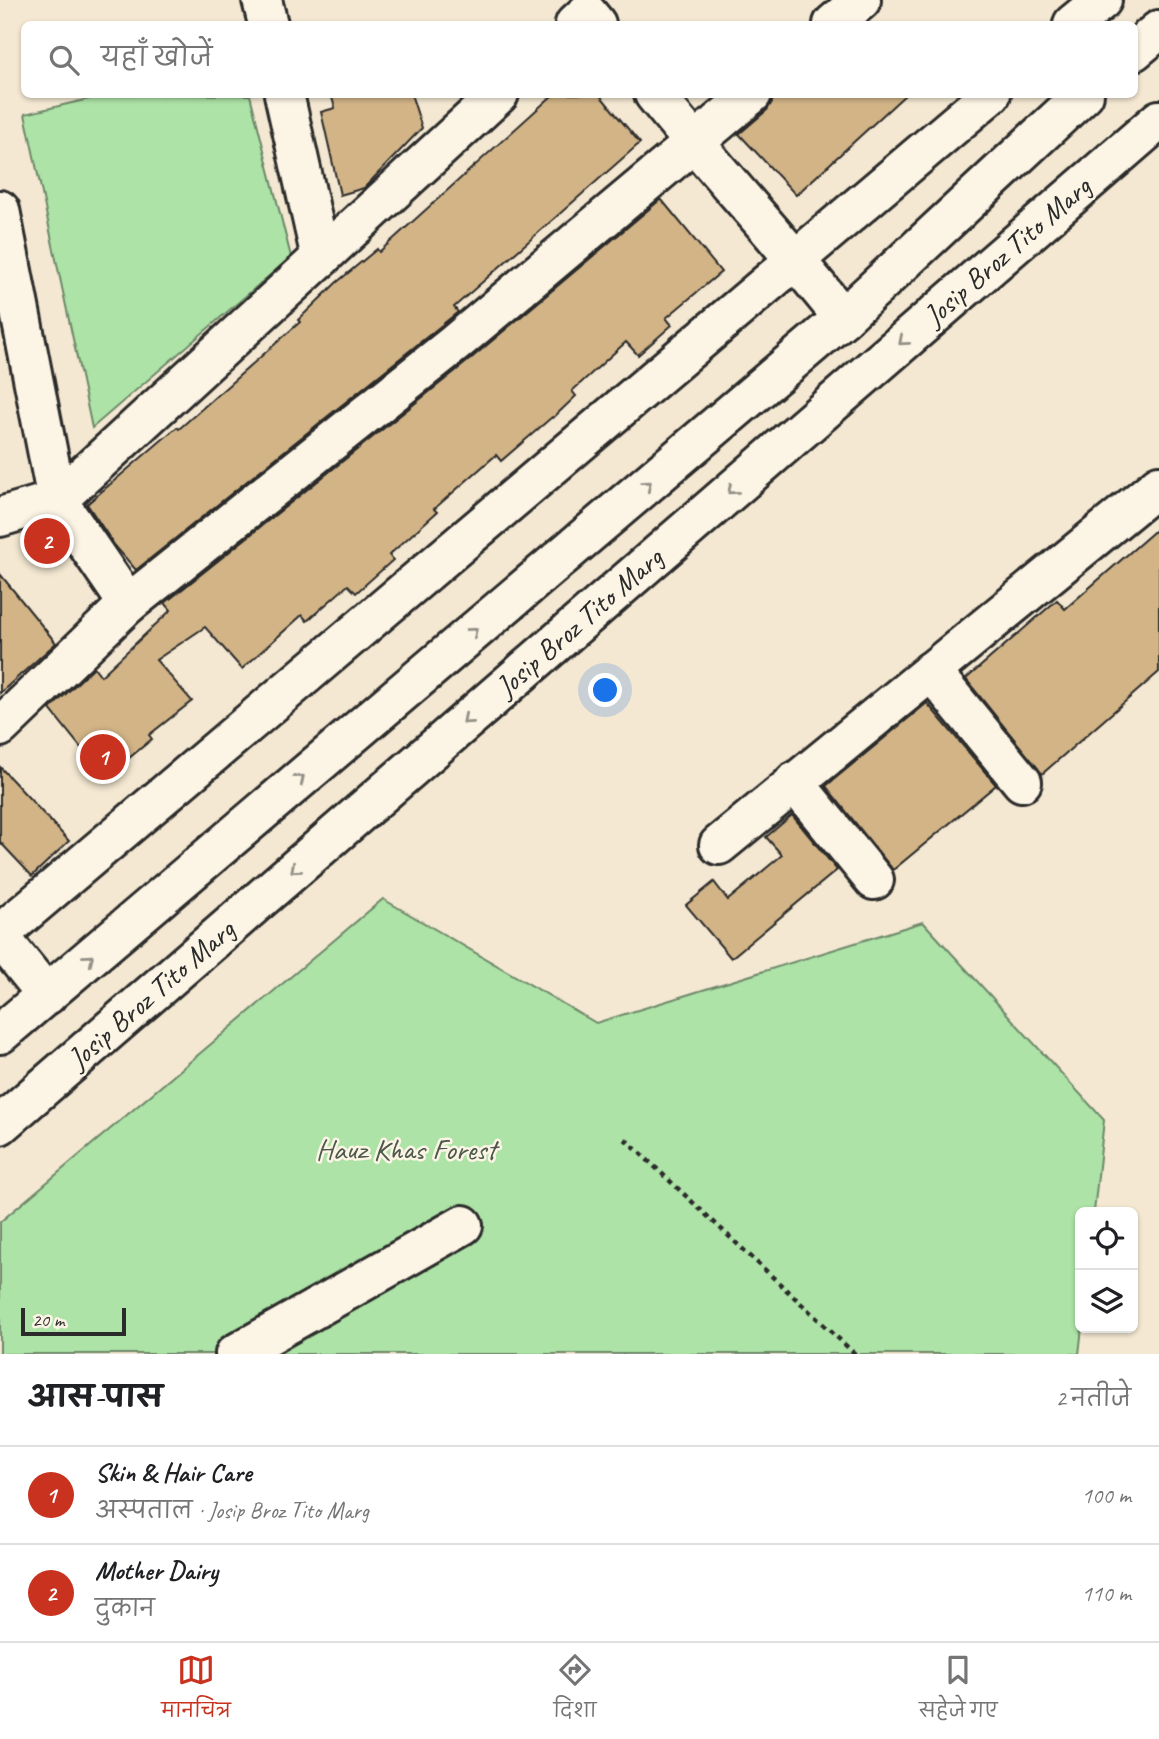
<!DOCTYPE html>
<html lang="hi">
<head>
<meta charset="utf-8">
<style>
	body { margin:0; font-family:Caveat,"Playpen Sans Deva",sans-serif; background:#f2f2f2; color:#202124 }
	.controls { position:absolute; right:21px; bottom:21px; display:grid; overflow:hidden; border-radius:10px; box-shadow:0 2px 5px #0004 }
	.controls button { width:63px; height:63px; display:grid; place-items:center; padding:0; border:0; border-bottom:2px solid #e0e0e0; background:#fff; color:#202124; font:35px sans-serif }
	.scale { position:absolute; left:21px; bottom:18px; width:105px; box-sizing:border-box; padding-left:7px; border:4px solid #2b2b2b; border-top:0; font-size:19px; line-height:24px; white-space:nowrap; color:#2b2b2b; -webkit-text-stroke:5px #fcf5e5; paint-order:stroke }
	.you { position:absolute; left:606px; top:691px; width:24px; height:24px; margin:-18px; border:5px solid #fff; border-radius:50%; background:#1a73e8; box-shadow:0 0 0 10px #1a73e833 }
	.badge { display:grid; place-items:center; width:46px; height:46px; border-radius:50%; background:#c8321e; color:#fff; font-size:23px; font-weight:700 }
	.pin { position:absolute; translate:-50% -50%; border:4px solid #fff; box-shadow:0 2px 7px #0006 }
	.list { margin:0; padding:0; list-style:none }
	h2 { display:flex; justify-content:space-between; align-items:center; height:91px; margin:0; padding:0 28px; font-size:30px }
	h2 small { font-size:23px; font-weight:400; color:#757577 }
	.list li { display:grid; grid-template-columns:46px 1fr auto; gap:21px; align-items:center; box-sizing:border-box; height:98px; padding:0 28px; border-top:2px solid #e0e0e0 }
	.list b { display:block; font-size:26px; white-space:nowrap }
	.list p { margin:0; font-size:23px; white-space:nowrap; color:#757577 }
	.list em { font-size:23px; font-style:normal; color:#757577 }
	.icon { flex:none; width:38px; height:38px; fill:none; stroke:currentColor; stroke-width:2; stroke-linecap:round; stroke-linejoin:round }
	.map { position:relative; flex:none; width:1159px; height:1354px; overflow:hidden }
	.search { position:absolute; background:#fff; box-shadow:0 2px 5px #0004; left:21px; right:21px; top:21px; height:77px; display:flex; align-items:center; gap:18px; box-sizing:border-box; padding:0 24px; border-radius:10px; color:#757577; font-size:26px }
	.sheet { height:287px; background:#fff }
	nav { display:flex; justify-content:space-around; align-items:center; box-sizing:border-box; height:98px; border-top:2px solid #e0e0e0; background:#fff; font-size:19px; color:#757577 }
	nav a { display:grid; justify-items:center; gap:4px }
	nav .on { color:#c8321e }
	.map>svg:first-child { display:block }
	.green { fill:#ade3a7; stroke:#6c8769; stroke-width:2 }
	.building { fill:#d2b487; stroke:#2b2b2b; stroke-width:2 }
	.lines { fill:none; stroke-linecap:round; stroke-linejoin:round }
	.minor-casing { stroke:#2b2b2b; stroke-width:44 }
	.tertiary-casing { stroke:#2b2b2b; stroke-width:44 }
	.secondary-casing { stroke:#2b2b2b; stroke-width:44 }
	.path { stroke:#2b2b2b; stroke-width:4.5; stroke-dasharray:5 5; stroke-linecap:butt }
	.minor { stroke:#fcf5e5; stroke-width:38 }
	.tertiary { stroke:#fcf5e5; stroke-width:38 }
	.secondary { stroke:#fcf5e5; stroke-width:38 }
	.oneway { stroke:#949088 }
	.labels { text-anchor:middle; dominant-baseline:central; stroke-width:5; stroke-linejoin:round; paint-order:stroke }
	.street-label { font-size:30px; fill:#2b2b2b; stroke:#fcf5e5 }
	.park-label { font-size:30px; fill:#4c594a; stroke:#fcf5e5 }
</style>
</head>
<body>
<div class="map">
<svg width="1159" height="1354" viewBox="0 0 1159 1354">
	<rect width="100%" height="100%" fill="#f4e8d2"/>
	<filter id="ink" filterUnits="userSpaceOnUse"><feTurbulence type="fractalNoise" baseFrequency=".0143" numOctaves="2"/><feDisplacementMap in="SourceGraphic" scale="14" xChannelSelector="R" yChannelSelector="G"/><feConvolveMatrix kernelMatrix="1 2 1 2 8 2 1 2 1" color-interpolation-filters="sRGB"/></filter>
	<g filter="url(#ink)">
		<!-- green -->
		<g class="green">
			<path d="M110 94 250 95 291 257 92 428 25 114Z"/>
			<path d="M383 899 596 1023 923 922 1104 1120 1094 1212H1080L1082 1328 1079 1354H0V1222Z"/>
		</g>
		<!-- building -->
		<g class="building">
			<path d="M331 94H411L422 128 364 188 340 195 321 112 335 108Z"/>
			<path d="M554 94H599L640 143 454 307 458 312 136 570 115 546 87 504 177 427 179 429 300 322 298 320 336 283 377 249 379 252Z"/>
			<path d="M773 94H906L796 195 739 134 767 110 772 102Z"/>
			<path d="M661 199 721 272 666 318 672 325 638 355 626 342 572 391 576 396 553 418 552 417 501 461 496 455 434 509 437 512 389 555 393 560 356 593 348 585 307 621 302 615 242 669 205 627 156 660 192 701 149 735 152 739 105 778 50 709 94 667 101 676 171 610 165 603 468 361Z"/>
			<path d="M1159 527V672L1042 774 966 679 1057 600 1065 609Z"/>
			<path d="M0 574 56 643 0 693Z"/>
			<path d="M927 703 996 785 893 870 826 786Z"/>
			<path d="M0 767 69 841 32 876 0 842Z"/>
			<path d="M792 815 837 870 731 958 686 905 714 882 728 900 782 855 766 837Z"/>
		</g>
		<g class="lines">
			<defs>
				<g id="minor">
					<path d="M262 0 268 24"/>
					<path d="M575 24 587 13 596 24"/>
					<path d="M833 24 861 0"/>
					<path d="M284 94 321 258"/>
					<path d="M654 94C715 170 782 241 843 318"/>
					<path d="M0 210 57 500 128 604 0 727"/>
					<path d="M0 517 57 500 499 94"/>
					<path d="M128 604 454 344 752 94"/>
					<path d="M931 671 1022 782"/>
					<path d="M794 782 874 880"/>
					<path d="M719 845 1159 485"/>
					<path d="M0 937 47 995"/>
					<path d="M235 1354 463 1225"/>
				</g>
				<g id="tertiary">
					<path d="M1073 24 1102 0"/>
					<path d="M0 934 991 94"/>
				</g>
				<g id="secondary">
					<path d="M1134 51 1159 30"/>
					<path d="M0 1034 843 318 1084 94"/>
					<path d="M0 1125 1159 120"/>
				</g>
			</defs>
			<!-- minor casing -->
			<use href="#minor" class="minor-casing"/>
			<!-- tertiary casing -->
			<use href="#tertiary" class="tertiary-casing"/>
			<!-- secondary casing -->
			<use href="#secondary" class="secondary-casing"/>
			<!-- path -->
			<path class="path" d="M625 1139 855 1354"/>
			<!-- minor -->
			<use href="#minor" class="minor"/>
			<!-- tertiary -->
			<use href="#tertiary" class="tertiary"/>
			<!-- secondary -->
			<use href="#secondary" class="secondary"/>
		</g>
		<!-- one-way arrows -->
		<defs><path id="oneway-chevron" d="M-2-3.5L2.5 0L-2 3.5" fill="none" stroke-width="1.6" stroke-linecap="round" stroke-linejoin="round" transform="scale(1.75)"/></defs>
		<g class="oneway">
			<use href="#oneway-chevron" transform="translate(903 341) rotate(139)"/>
			<use href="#oneway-chevron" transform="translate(647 485) rotate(-40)"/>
			<use href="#oneway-chevron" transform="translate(732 490) rotate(139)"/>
			<use href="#oneway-chevron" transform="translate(473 632) rotate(-40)"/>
			<use href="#oneway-chevron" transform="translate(467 720) rotate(139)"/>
			<use href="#oneway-chevron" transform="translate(300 779) rotate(-40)"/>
			<use href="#oneway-chevron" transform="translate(295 869) rotate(139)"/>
			<use href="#oneway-chevron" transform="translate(89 959) rotate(-40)"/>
		</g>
	</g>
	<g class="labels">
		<!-- street labels -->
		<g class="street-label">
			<text transform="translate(1007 251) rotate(-41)">Josip Broz Tito Marg</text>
			<text transform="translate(579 622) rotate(-41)">Josip Broz Tito Marg</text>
			<text transform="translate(151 994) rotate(-41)">Josip Broz Tito Marg</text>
		</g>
		<!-- park labels -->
		<g class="park-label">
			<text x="406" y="1149">Hauz Khas Forest</text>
		</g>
	</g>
</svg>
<div class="controls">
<button><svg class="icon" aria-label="locate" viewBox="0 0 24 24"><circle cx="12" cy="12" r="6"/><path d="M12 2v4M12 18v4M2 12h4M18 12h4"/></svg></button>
<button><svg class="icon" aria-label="layers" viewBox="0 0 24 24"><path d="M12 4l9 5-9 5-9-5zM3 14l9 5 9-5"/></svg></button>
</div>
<div class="scale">20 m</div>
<div class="you"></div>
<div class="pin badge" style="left:103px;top:757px">1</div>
<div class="pin badge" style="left:47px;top:541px">2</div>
<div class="search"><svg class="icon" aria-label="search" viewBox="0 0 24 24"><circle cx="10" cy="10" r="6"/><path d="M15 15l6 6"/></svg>यहाँ खोजें</div>
</div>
<section class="sheet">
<h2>आस-पास<small>2 नतीजे</small></h2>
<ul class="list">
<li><span class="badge">1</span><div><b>Skin &amp; Hair Care</b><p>अस्पताल · Josip Broz Tito Marg</p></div><em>100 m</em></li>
<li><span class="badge">2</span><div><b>Mother Dairy</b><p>दुकान</p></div><em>110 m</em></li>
</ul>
</section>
<nav>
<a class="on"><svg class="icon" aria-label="map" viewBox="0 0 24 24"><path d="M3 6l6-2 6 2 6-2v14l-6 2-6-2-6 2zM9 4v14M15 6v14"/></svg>मानचित्र</a>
<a><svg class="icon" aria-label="directions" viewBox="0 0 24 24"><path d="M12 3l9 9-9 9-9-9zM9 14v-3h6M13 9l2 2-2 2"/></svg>दिशा</a>
<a><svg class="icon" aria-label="saved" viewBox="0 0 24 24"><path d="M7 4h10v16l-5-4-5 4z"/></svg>सहेजे गए</a>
</nav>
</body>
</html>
